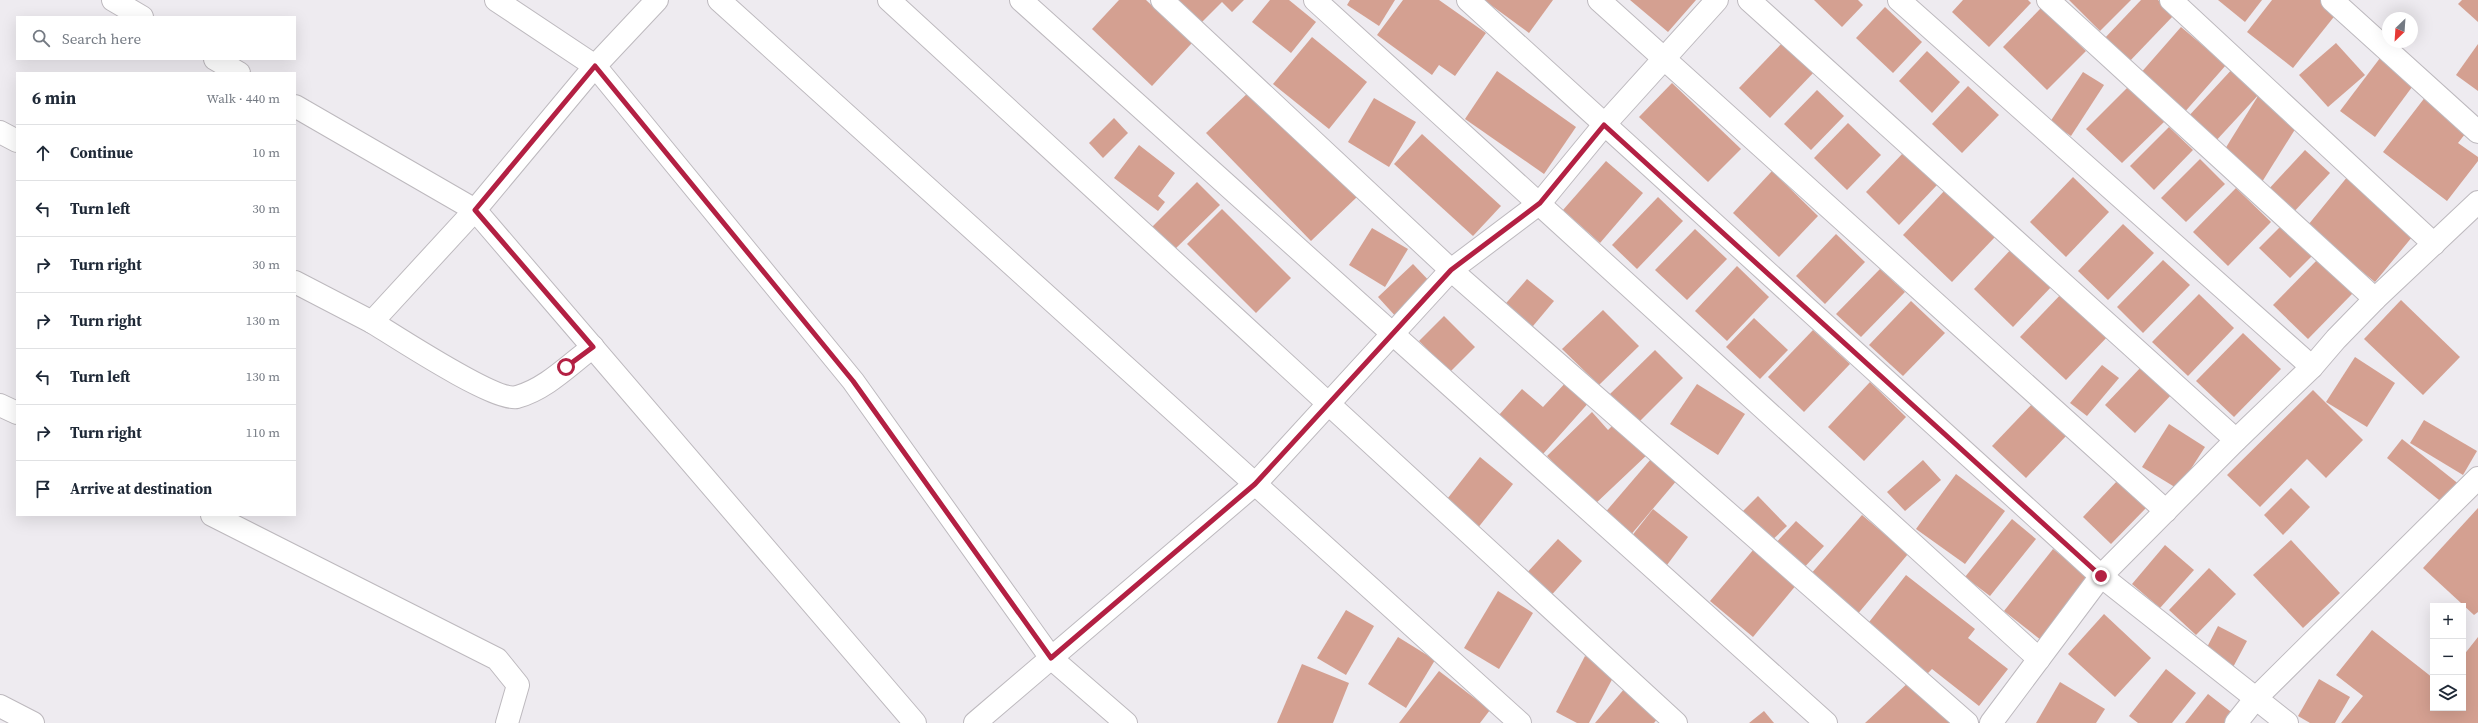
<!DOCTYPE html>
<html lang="en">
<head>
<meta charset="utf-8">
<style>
	body { margin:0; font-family:"Source Serif 4",serif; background:#f6f6f7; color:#1f2937 }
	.controls { position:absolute; right:12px; bottom:12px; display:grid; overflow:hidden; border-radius:0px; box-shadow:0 4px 16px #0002 }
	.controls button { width:36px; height:36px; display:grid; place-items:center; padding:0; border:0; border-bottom:1px solid #e0e1e3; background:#fff; color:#1f2937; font:20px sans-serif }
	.compass { position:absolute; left:2382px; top:12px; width:36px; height:36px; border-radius:50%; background:#fff; box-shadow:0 4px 16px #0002; rotate:205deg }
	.stop { position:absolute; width:12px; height:12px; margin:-9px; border:3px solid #b32043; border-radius:50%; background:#fff }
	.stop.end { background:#b32043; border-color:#fff; box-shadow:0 1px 4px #0008 }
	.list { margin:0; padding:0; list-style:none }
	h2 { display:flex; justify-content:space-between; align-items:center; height:52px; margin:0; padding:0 16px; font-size:17px }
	h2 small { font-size:13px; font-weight:400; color:#747a83 }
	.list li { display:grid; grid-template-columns:26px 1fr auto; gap:12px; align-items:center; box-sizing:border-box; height:56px; padding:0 16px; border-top:1px solid #e0e1e3 }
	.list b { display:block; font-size:15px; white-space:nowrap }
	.list em { font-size:13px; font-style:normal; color:#747a83 }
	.icon { flex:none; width:22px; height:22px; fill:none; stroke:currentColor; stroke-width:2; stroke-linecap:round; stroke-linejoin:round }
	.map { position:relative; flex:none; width:2478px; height:723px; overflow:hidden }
	.search { position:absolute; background:#fff; box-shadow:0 4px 16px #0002; left:16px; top:16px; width:280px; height:44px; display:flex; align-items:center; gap:10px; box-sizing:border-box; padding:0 14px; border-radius:0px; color:#747a83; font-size:15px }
	.panel { position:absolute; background:#fff; box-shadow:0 4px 16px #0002; left:16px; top:72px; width:280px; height:444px; border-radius:0px }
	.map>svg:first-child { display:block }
	.building { fill:#d4a091 }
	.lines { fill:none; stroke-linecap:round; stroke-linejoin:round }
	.street-casing { stroke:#bdb9be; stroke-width:24 }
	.street { stroke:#fff; stroke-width:22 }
	.route { stroke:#b32043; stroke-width:5 }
</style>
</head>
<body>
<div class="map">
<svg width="2478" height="723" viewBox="0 0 2478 723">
	<rect width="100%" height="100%" fill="#eeebf0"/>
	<!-- building -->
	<g class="building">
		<path d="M1119 0H1146L1192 43 1152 86 1092 29Z"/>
		<path d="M1173 0H1244L1232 12 1222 2 1199 25Z"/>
		<path d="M1270 0H1289L1316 22 1291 53 1252 22Z"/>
		<path d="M1350 0H1395L1379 26 1347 5Z"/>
		<path d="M1403 0H1439L1486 33 1455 76 1439 65 1432 75 1377 35Z"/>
		<path d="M1484 0H1553L1529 33Z"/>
		<path d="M1630 0H1696L1668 32Z"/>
		<path d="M1814 0H1858L1863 5 1842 27Z"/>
		<path d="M1963 0H2028L2031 3 1989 47 1952 12Z"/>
		<path d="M2069 0H2131L2100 31Z"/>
		<path d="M2141 0H2158L2174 15 2127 64 2103 40Z"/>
		<path d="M2218 0H2262L2245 22Z"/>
		<path d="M2272 0H2321L2337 13 2293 68 2247 32Z"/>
		<path d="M2462 0H2478V22L2458 4Z"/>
		<path d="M1885 7 1922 42 1893 73 1856 38Z"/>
		<path d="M2041 8 2086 51 2047 90 2003 47Z"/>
		<path d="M2181 27 2226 65 2183 114 2139 75Z"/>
		<path d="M1312 37 1367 82 1329 129 1273 84Z"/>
		<path d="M1785 40 1816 70 1770 118 1739 88Z"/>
		<path d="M2336 43 2365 75 2328 107 2299 75Z"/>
		<path d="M2478 44V91L2456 75Z"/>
		<path d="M1927 51 1960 82 1932 113 1899 81Z"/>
		<path d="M2380 58 2415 83 2375 137 2340 111Z"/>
		<path d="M2235 66 2262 91 2213 144 2186 119Z"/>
		<path d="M1497 71 1576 127 1544 174 1465 119Z"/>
		<path d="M2083 72 2104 85 2071 136 2050 122Z"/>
		<path d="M1672 83 1741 149 1708 182 1639 117Z"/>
		<path d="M1968 86 1999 115 1962 153 1932 124Z"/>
		<path d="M2129 86 2165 121 2122 163 2086 129Z"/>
		<path d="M1253 88 1358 196 1311 241 1206 133Z"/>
		<path d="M1817 90 1844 116 1811 150 1784 124Z"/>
		<path d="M2258 96 2299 123 2262 182 2220 157Z"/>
		<path d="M2426 96 2469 129 2458 143 2478 157V161L2447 201 2383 152Z"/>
		<path d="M1374 98 1416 122 1389 167 1348 142Z"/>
		<path d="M1114 118 1128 133 1103 158 1089 143Z"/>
		<path d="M1848 123 1881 155 1847 190 1814 158Z"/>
		<path d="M2169 127 2193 150 2154 190 2130 166Z"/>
		<path d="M1422 134 1501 206 1473 236 1394 164Z"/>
		<path d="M1139 145 1175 173 1158 196 1165 202 1158 211 1114 178Z"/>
		<path d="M2305 150 2330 173 2291 215 2266 192Z"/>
		<path d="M1904 152 1938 184 1899 225 1866 192Z"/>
		<path d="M2200 159 2225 184 2186 222 2161 198Z"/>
		<path d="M1606 161 1643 193 1600 243 1563 210Z"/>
		<path d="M1772 171 1818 216 1779 257 1733 213Z"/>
		<path d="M2348 176 2417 231 2375 282 2326 242 2304 230Z"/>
		<path d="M2073 177 2109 212 2066 257 2030 222Z"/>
		<path d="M1197 182 1220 205 1170 254 1147 232Z"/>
		<path d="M2236 188 2271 222 2228 266 2193 232Z"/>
		<path d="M1946 189 1995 237 1952 282 1903 235Z"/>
		<path d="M1658 197 1683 221 1637 269 1612 245Z"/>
		<path d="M1222 209 1291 278 1256 313 1187 244Z"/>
		<path d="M2123 224 2154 253 2108 300 2078 271Z"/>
		<path d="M2282 225 2313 255 2290 278 2259 248Z"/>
		<path d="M1372 228 1408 249 1385 287 1349 265Z"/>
		<path d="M1695 229 1727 259 1687 300 1655 270Z"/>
		<path d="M1836 234 1865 262 1825 304 1796 276Z"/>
		<path d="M2014 246 2054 284 2013 327 1974 289Z"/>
		<path d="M2319 258 2354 292 2308 339 2273 305Z"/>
		<path d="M2163 260 2190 285 2143 333 2117 307Z"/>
		<path d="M1413 264 1434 286 1398 319 1378 297Z"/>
		<path d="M1737 266 1769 297 1727 341 1695 311Z"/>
		<path d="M1880 269 1905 292 1861 337 1836 314Z"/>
		<path d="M1527 279 1554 301 1528 332 1501 309Z"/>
		<path d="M2064 291 2110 334 2066 380 2020 337Z"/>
		<path d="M2199 294 2234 328 2188 376 2152 342Z"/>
		<path d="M2401 300 2460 357 2423 395 2364 339Z"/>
		<path d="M1911 301 1945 333 1903 376 1869 345Z"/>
		<path d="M1603 310 1639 346 1599 385 1562 349Z"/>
		<path d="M1444 316 1475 347 1450 372 1419 341Z"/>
		<path d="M1754 318 1788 350 1760 379 1726 347Z"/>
		<path d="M1813 330 1850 364 1804 412 1768 377Z"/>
		<path d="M2243 333 2281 369 2234 417 2196 381Z"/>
		<path d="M1655 350 1683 378 1639 422 1610 394Z"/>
		<path d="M2355 357 2395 383 2367 427 2326 402Z"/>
		<path d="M2102 365 2119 378 2087 416 2070 403Z"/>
		<path d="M2143 365 2173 393 2135 433 2105 405Z"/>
		<path d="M1568 380 1591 400 1543 454 1499 415 1522 389 1543 407Z"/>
		<path d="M1870 382 1906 417 1864 461 1828 427Z"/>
		<path d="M1697 384 1745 414 1718 455 1670 424Z"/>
		<path d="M2313 390 2363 440 2326 478 2307 459 2260 507 2227 475Z"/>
		<path d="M2034 402 2068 434 2026 478 1992 446Z"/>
		<path d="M1592 412 1608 430 1617 421 1649 453 1594 505 1547 456Z"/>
		<path d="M2424 420 2477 451 2463 475 2410 443Z"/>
		<path d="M2169 424 2205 447 2178 489 2142 467Z"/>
		<path d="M2402 439 2460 485 2444 504 2387 458Z"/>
		<path d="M1657 452 1683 473 1629 537 1603 515Z"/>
		<path d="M1480 457 1513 484 1477 529 1444 503Z"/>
		<path d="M1923 460 1941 480 1905 511 1887 492Z"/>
		<path d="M1956 474 2005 511 1965 564 1916 529Z"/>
		<path d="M2117 481 2146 508 2111 544 2083 517Z"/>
		<path d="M2291 488 2310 507 2283 535 2264 515Z"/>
		<path d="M1758 496 1787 526 1768 544 1739 515Z"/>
		<path d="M2478 508V612L2474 615 2423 568Z"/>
		<path d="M1653 509 1688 537 1667 565 1631 537Z"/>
		<path d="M1862 515 1908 554 1856 616 1810 575Z"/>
		<path d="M2012 519 2036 539 1990 596 1965 577Z"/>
		<path d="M1796 521 1824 546 1801 571 1773 546Z"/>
		<path d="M1558 539 1582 561 1548 599 1523 577Z"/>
		<path d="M2291 540 2340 593 2303 628 2253 575Z"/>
		<path d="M1759 543 1802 578 1753 637 1710 601Z"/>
		<path d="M2165 545 2194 570 2160 608 2132 584Z"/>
		<path d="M2053 549 2095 582 2046 644 2004 611Z"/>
		<path d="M2209 568 2236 594 2196 635 2169 610Z"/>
		<path d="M1906 575 1975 629 1968 638 2008 669 1979 706 1932 669 1927 674 1866 626Z"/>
		<path d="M1498 591 1533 613 1499 669 1464 648Z"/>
		<path d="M1346 610 1374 626 1346 675 1317 658Z"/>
		<path d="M2104 614 2151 658 2115 697 2068 654Z"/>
		<path d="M2218 626 2247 641 2231 671 2203 655Z"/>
		<path d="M2372 630 2433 678V708H2463V656L2478 637V723H2341L2363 696 2336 675Z"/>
		<path d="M1398 637 1435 660 1406 708 1368 684Z"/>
		<path d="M1585 656 1616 672 1589 723H1577L1556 712Z"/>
		<path d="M1302 664 1349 683 1333 723H1277Z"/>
		<path d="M2166 669 2196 693 2172 723H2138L2129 716Z"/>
		<path d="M1439 671 1490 710 1480 723H1399Z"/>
		<path d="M2319 679 2350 697 2335 723H2310L2298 716Z"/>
		<path d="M1910 681 1950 723H1865Z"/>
		<path d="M2060 682 2105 709 2096 723H2036Z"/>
		<path d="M1625 688 1660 716 1654 723H1595Z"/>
		<path d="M2208 694 2235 715 2229 723H2185Z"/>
		<path d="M1764 711 1774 723H1749Z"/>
	</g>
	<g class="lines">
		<defs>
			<g id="street">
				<path d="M113 0 142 17"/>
				<path d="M496 0 595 66 475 210 915 723"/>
				<path d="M657 0 595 66 853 381 1051 658 1126 723"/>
				<path d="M719 0 1520 723"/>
				<path d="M889 0 1676 723"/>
				<path d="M1021 0 1826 723"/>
				<path d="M1162 0 1451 270 1967 723"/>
				<path d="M1315 0 2039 659"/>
				<path d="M1468 0 2101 576 2287 723"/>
				<path d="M1599 0 2166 511"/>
				<path d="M1749 0 2236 440"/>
				<path d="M1899 0 2312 367"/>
				<path d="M2048 0 2375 299"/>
				<path d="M2171 0 2434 244"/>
				<path d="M2332 0 2478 132"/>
				<path d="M215 59 239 73"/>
				<path d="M295 106 475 210 372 322 295 282"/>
				<path d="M0 132 17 141"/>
				<path d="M372 322C395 336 495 402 517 397 546 389 569 365 593 347"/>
				<path d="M0 405 17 413"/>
				<path d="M212 515 497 659 518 685 507 723"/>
				<path d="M0 706 33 723"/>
				<path d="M975 723 1255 484 1451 270 1540 203 1604 125 1717 0"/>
				<path d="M1991 723 2101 576 2236 440 2312 367 2336 339 2375 299 2478 202"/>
				<path d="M2236 723 2256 698 2478 478"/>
			</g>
		</defs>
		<!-- street casing -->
		<use href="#street" class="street-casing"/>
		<!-- street -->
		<use href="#street" class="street"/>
	</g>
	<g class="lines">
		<!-- route -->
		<path class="route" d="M566 367 593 347 475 210 595 66 853 381 1051 658 1255 484 1451 270 1540 203 1604 125 2101 576"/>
	</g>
</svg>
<div class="controls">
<button>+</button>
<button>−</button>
<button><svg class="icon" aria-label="layers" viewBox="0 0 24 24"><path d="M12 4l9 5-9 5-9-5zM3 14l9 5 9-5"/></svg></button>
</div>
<svg class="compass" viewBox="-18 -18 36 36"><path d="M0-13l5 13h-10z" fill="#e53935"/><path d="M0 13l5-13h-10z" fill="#747a83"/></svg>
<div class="stop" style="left:566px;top:367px"></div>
<div class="stop end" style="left:2101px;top:576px"></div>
<div class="search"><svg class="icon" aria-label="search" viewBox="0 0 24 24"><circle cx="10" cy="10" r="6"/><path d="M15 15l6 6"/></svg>Search here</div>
<section class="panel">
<h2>6 min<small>Walk · 440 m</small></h2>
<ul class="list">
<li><svg class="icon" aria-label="ahead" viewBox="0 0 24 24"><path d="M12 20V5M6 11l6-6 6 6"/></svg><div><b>Continue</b></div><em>10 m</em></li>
<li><svg class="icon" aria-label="left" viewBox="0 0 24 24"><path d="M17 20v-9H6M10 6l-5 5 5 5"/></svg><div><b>Turn left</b></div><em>30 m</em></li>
<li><svg class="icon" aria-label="right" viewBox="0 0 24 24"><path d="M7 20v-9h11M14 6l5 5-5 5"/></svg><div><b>Turn right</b></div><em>30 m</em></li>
<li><svg class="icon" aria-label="right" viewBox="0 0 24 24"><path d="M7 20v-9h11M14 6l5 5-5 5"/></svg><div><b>Turn right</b></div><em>130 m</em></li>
<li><svg class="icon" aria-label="left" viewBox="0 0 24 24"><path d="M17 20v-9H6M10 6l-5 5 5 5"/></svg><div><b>Turn left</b></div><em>130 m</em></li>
<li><svg class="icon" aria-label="right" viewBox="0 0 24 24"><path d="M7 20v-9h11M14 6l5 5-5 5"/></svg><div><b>Turn right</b></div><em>110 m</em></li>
<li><svg class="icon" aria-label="arrive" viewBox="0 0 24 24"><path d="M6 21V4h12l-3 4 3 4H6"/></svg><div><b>Arrive at destination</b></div></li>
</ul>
</section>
</div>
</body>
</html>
